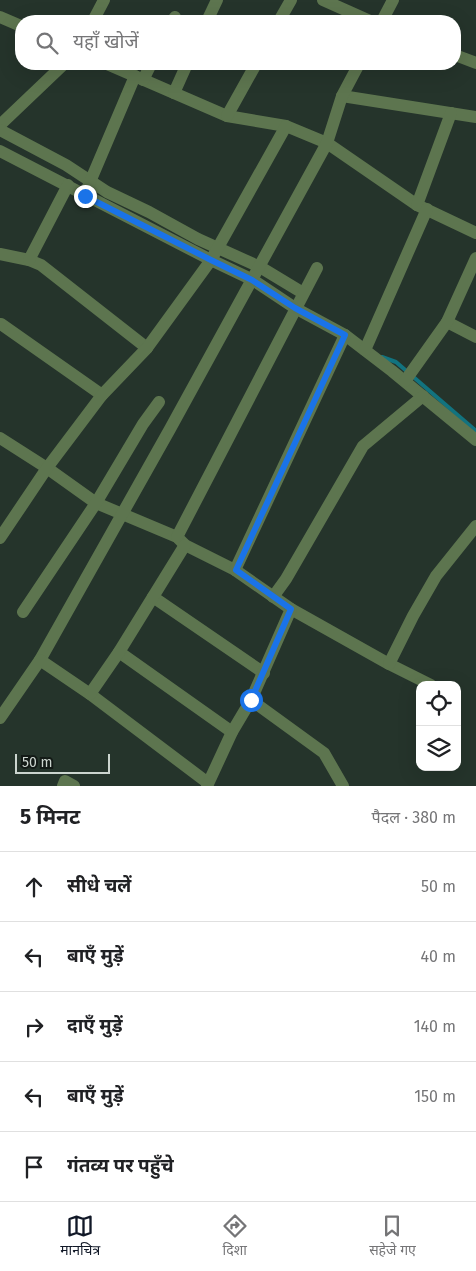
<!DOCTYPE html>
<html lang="hi">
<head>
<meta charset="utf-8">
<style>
	body { margin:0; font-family:"Fira Sans","Noto Sans Devanagari",sans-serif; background:#f2f2f2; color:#202124 }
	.controls { position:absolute; right:15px; bottom:15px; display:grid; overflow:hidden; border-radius:10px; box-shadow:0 5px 20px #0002 }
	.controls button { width:45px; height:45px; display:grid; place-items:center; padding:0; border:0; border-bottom:1px solid #e0e0e0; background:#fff; color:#202124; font:25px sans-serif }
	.scale { position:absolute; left:15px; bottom:12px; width:95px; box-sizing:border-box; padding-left:5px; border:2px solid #ccd5cf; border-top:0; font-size:14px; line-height:18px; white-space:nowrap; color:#ccd5cf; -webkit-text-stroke:4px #131a16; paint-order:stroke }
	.stop { position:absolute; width:15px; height:15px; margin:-11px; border:4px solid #1a73e8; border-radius:50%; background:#fff }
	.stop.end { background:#1a73e8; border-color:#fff; box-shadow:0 1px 5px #0008 }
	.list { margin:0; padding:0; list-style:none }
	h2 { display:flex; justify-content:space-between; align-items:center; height:65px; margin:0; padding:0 20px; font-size:21px }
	h2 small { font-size:16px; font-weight:400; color:#757577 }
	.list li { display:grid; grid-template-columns:32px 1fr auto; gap:15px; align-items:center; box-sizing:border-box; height:70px; padding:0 20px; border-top:1px solid #e0e0e0 }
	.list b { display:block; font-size:19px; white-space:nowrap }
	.list em { font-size:16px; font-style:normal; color:#757577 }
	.icon { flex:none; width:28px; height:28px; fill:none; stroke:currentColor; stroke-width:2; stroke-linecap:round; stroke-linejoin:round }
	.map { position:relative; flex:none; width:476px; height:786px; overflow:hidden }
	.search { position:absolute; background:#fff; box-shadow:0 5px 20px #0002; left:15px; right:15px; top:15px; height:55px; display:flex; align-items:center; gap:12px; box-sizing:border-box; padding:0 18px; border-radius:20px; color:#757577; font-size:19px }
	.sheet { height:415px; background:#fff }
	nav { display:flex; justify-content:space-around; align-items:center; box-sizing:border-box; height:70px; border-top:1px solid #e0e0e0; background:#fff; font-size:14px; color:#757577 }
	nav a { display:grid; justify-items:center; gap:2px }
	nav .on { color:#111827 }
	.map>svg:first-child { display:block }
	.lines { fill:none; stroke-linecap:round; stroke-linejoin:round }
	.stream { stroke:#12737f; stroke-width:4 }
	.minor { stroke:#5d754f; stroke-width:12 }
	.route { stroke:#1a73e8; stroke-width:6 }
</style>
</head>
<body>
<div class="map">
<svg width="476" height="786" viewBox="0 0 476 786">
	<rect width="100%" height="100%" fill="#25342b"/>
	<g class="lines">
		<!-- stream -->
		<path class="stream" d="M382 357 396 362 476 431"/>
		<!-- minor -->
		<g class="minor">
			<path d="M323 0 370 21"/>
			<path d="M0 17 21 26"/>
			<path d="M93 21 104 0"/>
			<path d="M172 21 175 17"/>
			<path d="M207 21 217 0"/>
			<path d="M279 21 291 0"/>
			<path d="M382 21 393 0"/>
			<path d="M455 55 476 63"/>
			<path d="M107 64 227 116 286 126 327 143 417 205 476 233"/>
			<path d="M143 80 151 64"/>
			<path d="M174 93 187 64"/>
			<path d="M342 96 476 117"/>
			<path d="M227 116 256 64"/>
			<path d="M0 125 64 64"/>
			<path d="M0 130 66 165 107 192 149 212 198 239 260 267 303 293"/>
			<path d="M0 151 211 260 253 280 295 308 345 335 392 371 476 440"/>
			<path d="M87 189 135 76"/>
			<path d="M417 205 451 113"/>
			<path d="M0 254 29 260 41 265 147 348"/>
			<path d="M29 260 68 185"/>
			<path d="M447 322 476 337"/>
			<path d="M1 324 102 395"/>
			<path d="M365 350 427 209"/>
			<path d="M405 381 447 322 476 258"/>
			<path d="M0 438 47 468 96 503 177 537 185 545 235 570 291 609 389 664 431 685"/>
			<path d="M177 537 317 268"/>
			<path d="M0 538 47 468 102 395 147 348 211 260 286 126"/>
			<path d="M235 570 345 335"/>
			<path d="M153 597 264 673"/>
			<path d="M273 597 286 579 363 446 423 396"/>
			<path d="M23 612 96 503 143 424 159 402"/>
			<path d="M119 652 232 732"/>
			<path d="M40 660 170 429 327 143 342 96 359 64"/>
			<path d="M389 664 413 616 436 576 476 526"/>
			<path d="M90 694 208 783"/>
			<path d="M251 700 324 753 343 786"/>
			<path d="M0 718 40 660 90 694 119 652 185 545"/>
			<path d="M63 786 65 781 74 786"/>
			<path d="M207 786 232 732 251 700 291 609"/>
		</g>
	</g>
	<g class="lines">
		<!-- route -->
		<path class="route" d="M85 196 211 260 252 280 295 308 345 335 236 570 291 609 251 700"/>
	</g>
</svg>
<div class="controls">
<button><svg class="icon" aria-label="locate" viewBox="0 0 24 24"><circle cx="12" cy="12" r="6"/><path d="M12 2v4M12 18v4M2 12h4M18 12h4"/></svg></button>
<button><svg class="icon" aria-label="layers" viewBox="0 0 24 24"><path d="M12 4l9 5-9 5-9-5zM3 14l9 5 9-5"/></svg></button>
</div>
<div class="scale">50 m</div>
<div class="stop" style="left:251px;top:700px"></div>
<div class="stop end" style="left:85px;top:196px"></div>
<div class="search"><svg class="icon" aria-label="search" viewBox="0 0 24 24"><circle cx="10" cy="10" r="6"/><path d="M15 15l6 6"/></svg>यहाँ खोजें</div>
</div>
<section class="sheet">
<h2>5 मिनट<small>पैदल · 380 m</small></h2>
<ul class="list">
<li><svg class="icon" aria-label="ahead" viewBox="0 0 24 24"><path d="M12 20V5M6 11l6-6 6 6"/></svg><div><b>सीधे चलें</b></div><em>50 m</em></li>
<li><svg class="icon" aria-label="left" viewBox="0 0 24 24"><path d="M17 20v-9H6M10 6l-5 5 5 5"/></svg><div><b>बाएँ मुड़ें</b></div><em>40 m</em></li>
<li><svg class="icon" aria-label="right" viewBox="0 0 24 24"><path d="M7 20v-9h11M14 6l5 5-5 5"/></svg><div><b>दाएँ मुड़ें</b></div><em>140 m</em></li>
<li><svg class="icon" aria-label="left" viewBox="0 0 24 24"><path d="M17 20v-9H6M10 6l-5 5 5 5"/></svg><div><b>बाएँ मुड़ें</b></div><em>150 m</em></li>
<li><svg class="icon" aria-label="arrive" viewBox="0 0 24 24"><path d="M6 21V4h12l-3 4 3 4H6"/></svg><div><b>गंतव्य पर पहुँचे</b></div></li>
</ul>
</section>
<nav>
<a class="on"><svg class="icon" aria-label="map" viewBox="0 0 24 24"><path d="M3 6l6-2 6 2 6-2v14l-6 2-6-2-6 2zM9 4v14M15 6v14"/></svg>मानचित्र</a>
<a><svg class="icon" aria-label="directions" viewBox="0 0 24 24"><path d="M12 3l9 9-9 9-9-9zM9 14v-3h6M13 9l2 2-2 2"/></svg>दिशा</a>
<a><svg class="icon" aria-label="saved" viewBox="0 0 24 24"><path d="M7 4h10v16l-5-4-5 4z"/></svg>सहेजे गए</a>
</nav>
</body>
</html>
